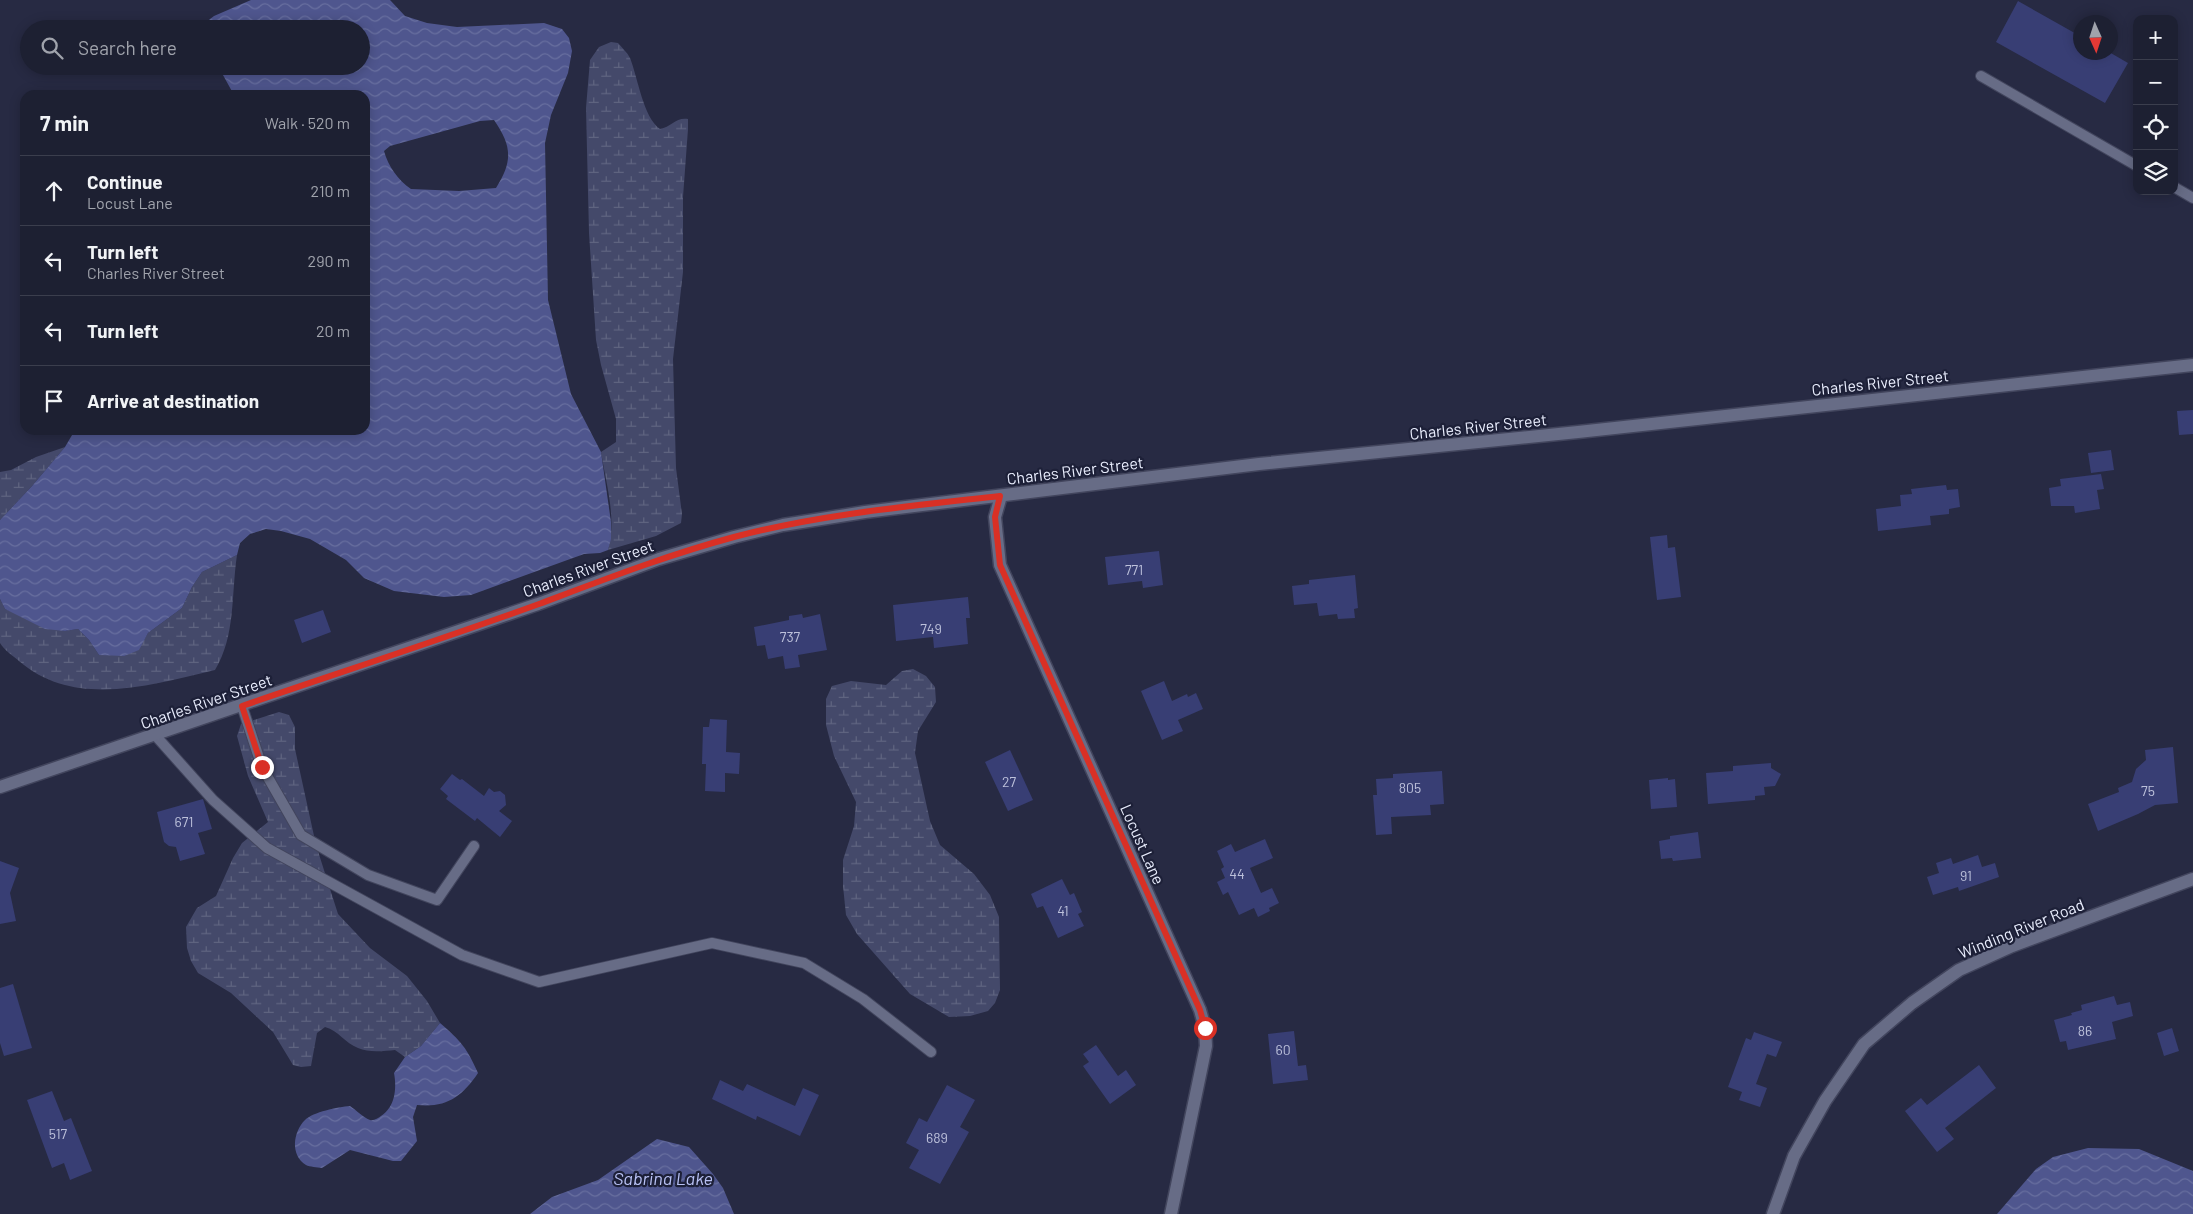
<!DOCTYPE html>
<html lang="en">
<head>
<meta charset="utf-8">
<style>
	body { margin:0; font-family:Barlow,sans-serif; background:#25283a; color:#f1f3f6 }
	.controls { position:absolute; right:15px; top:15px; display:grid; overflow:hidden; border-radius:10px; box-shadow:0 2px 12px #0003 }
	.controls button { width:45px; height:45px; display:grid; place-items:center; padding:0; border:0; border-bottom:1px solid #3b3e4d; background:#1d2032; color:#f1f3f6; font:25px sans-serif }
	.compass { position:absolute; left:2073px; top:15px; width:45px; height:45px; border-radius:50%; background:#1d2032; box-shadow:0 2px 12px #0003; rotate:177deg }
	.stop { position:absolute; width:15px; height:15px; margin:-11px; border:4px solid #d93025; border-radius:50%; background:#fff }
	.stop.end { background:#d93025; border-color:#fff; box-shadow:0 1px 5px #0008 }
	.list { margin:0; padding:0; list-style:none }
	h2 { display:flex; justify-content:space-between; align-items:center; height:65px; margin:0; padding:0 20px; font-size:21px }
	h2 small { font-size:16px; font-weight:400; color:#a0a3ac }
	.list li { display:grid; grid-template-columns:32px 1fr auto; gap:15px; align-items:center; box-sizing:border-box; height:70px; padding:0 20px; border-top:1px solid #3b3e4d }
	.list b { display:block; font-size:19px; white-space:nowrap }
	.list p { margin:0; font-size:16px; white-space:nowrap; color:#a0a3ac }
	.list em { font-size:16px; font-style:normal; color:#a0a3ac }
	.icon { flex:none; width:28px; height:28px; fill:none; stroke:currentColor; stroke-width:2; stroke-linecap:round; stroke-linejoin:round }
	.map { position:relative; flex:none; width:2193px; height:1214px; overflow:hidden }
	.search { position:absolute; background:#1d2032; box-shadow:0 2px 12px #0003; left:20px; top:20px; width:350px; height:55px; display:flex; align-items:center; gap:12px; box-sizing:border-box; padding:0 18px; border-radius:28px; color:#a0a3ac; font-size:19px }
	.panel { position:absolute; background:#1d2032; box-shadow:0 2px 12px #0003; left:20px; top:90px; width:350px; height:345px; border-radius:15px }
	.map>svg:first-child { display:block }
	.wetland { fill:url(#wetland-marsh) }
	.water { fill:url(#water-waves); fill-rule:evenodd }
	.building { fill:#383e74 }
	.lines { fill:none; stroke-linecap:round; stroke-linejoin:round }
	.service-casing { stroke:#42455d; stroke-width:12 }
	.minor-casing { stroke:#42455d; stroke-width:15 }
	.tertiary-casing { stroke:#42455d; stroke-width:15 }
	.service { stroke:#676c86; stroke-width:10 }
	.minor { stroke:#676c86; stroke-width:12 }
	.tertiary { stroke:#676c86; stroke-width:12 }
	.route { stroke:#d93025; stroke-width:6 }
	.labels { text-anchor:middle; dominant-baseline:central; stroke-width:4.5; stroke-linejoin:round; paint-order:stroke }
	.number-label { font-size:14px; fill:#bdc1db }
	.street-label { font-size:16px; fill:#e9edfd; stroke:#1d2038 }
	.water-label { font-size:18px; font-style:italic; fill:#b8c1f4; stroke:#1d2038 }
</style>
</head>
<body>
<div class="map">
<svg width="2193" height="1214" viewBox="0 0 2193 1214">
	<defs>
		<pattern id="wetland-marsh" width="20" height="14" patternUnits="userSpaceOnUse" patternTransform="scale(1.25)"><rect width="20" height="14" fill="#44496a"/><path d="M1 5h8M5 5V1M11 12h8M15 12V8" fill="none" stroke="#5f6480"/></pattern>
		<pattern id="water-waves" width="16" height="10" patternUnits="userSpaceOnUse" patternTransform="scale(1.25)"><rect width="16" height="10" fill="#4f568e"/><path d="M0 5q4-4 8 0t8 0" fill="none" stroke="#686f9f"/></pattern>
	</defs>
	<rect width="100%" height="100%" fill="#272a43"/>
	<!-- wetland -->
	<g class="wetland">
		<path d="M611 42 618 43C622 48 627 52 630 58 638 78 643 117 660 129 671 127 676 117 688 119V129L683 197V272L673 359 676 468 682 514 681 523 656 536 608 550C617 518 606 484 601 452L616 442V419L601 365 596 340 589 233 586 108 590 60 599 47Z"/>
		<path d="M65 447 32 486 0 520V472L11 470 36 457Z"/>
		<path d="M237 555C231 595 236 635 215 670 152 685 74 709 19 661 13 656 4 650 0 643V599L5 609 65 631 78 629 89 640 99 655 138 650 148 633 182 608 192 587 202 572Z"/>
		<path d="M913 669 926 676 935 687 936 702 918 731 915 753 930 821 940 845 974 874 990 895 999 917 1000 990 995 1003 988 1011 970 1016 949 1017 910 994 857 934 846 915 843 886V860L854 826 856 802 834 756 826 725V699L832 686 851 681 886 685 902 671Z"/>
		<path d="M279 712 289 715 295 727V749L316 845 338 914 370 948 407 976 427 1001 440 1023 421 1046 405 1057 395 1050C384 1051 369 1053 358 1048 345 1043 339 1031 325 1027L317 1033 311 1066 301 1067 293 1065 273 1032 231 993 198 973 191 961 187 948 186 927 197 908 216 896 233 858 242 843 268 822 248 776 237 736 241 724Z"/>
	</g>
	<!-- water -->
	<g class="water">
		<path d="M251 0H390L405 16 427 23 457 27 544 23 562 29 569 38 572 51 568 73 551 115 545 143 548 300 571 394 601 452 611 522V539L608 550 600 553 584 554 471 595 444 597 394 591 364 578 346 560 310 539 281 531 266 529 250 534 240 543 237 555 202 572 192 587 182 608 148 633 139 650 124 656 99 655 89 640 78 629 65 631 45 629 5 609 0 599V520L32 486 65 447 75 430H365V95H234L218 66H361V29H201V26L214 16ZM494 120C512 146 513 161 496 188L459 191 411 189C398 180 388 166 384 151L390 146 480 121Z"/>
		<path d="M440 1023C461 1041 467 1048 478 1073 462 1097 446 1108 417 1105L413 1117 417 1141 401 1161H393L350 1150 322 1168C317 1167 310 1167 306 1165 290 1155 293 1132 305 1120 313 1112 338 1107 350 1106 356 1110 364 1118 370 1120 374 1121 378 1118 381 1116 395 1107 397 1089 394 1073L405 1057 421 1046Z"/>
		<path d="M657 1139 689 1147 713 1174 723 1188 734 1214H530L552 1197 598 1180Z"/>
		<path d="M2088 1148 2139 1149 2193 1171V1214H1997L2036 1169 2053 1157Z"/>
	</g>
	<!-- building -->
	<g class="building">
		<path d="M2018 1 2080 36V52H2109L2128 63 2105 103 1996 42Z"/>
		<path d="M2193 410V434L2179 435 2177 411Z"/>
		<path d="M2111 450 2114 470 2091 473 2088 453Z"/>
		<path d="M2101 474 2104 489 2097 490 2100 509 2075 513 2074 506H2051L2049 488 2061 486 2060 479Z"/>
		<path d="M1946 485 1947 490 1958 489 1960 507 1949 509V514L1930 516 1931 525 1878 531 1876 509 1901 506 1900 495 1912 494 1911 489Z"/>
		<path d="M1667 535 1668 548 1675 547 1681 597 1657 600 1650 537Z"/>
		<path d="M1159 551 1163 585 1143 588 1142 581 1108 585 1105 557Z"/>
		<path d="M1355 575 1358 608 1354 609 1355 618 1338 619 1337 614 1319 616 1317 603 1294 605 1292 586 1309 584V580Z"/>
		<path d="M968 597 970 618H966L968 644 934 648 933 637 896 641 893 605Z"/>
		<path d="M323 610 331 632 302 643 294 620Z"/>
		<path d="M802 614 803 618 820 614 827 650 798 655 800 667 785 669 783 656 768 659 765 645 757 646 754 627 789 620V616Z"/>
		<path d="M1164 681 1172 701 1187 694 1188 697 1196 693 1203 709 1178 720 1183 731 1162 740 1141 691Z"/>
		<path d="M710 719 727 720 726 752 740 753 739 774 725 773V792L705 791 706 764H702L703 727H709Z"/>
		<path d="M2173 747 2178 803 2155 805 2138 814 2098 831 2088 804 2119 792 2118 788 2132 782 2136 769 2146 760 2145 750Z"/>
		<path d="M1010 750 1033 800 1008 811 985 762Z"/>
		<path d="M1771 763V768L1781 774 1775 786 1764 787 1765 795 1755 796V800L1708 804 1706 773 1733 771V766Z"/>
		<path d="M1442 771 1444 804 1430 805 1431 815 1391 817 1392 834 1376 835 1373 795H1377L1376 779 1393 778V774Z"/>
		<path d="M452 774 460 780 462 779 484 796 489 788 494 792 500 791 505 795 506 805 499 811 512 821 500 837 477 818 475 821 446 799 448 796 440 789Z"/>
		<path d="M1668 778V780L1675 779 1677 807 1651 809 1649 780Z"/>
		<path d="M203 799 212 829 198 833 205 854 180 861 176 847 169 846 164 842 157 812Z"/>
		<path d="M1698 832 1701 858 1673 861 1672 858 1661 859 1659 841 1670 839V836Z"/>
		<path d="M1265 839 1273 858 1250 868 1261 893 1272 888 1279 903 1269 908 1270 911 1258 917 1254 908 1239 915 1228 892 1223 895 1217 882 1225 878 1221 869 1224 867 1217 851 1231 844 1235 852Z"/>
		<path d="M1978 855 1982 867 1995 863 1999 877 1959 891 1958 887 1933 895 1927 877 1939 873 1936 863 1951 858 1953 864Z"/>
		<path d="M0 861 19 868 10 893 16 921 0 924Z"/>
		<path d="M1062 879 1070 895 1074 893 1082 912 1078 914 1084 926 1058 938 1043 906 1037 908 1031 894Z"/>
		<path d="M13 984 32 1048 4 1056 0 1043V988Z"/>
		<path d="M2114 996 2117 1005 2130 1002 2133 1016 2112 1022 2116 1039 2068 1050 2066 1041 2060 1042 2054 1020 2072 1015 2071 1013 2082 1010 2081 1005Z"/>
		<path d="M2172 1028 2179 1051 2164 1056 2157 1033Z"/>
		<path d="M1294 1031 1298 1066 1306 1065 1308 1080 1273 1084 1268 1034Z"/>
		<path d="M1754 1032 1782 1042 1776 1057 1767 1054 1756 1084 1767 1088 1760 1107 1739 1100 1742 1092 1728 1087 1746 1038 1751 1040Z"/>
		<path d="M1096 1045 1118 1076 1126 1070 1136 1085 1110 1104 1083 1066 1089 1062 1083 1054Z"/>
		<path d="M1979 1065 1996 1088 1945 1128 1954 1139 1937 1152 1905 1111 1921 1098 1927 1105Z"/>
		<path d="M720 1080 743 1091 747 1084 795 1106 803 1088 819 1095 800 1136 757 1116 756 1120 712 1099Z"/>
		<path d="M947 1085 975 1100 960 1127 969 1132 940 1184 909 1168 919 1150 906 1143 919 1118 927 1122Z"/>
		<path d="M52 1091 64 1121 71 1118 92 1171 70 1180 64 1163 52 1168 27 1100Z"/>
	</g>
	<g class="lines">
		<defs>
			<g id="service">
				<path d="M1981 76 2137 166"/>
				<path d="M2174 187 2193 198"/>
				<path d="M242 706 262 767 301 835 368 875 437 900 474 846"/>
				<path d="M155 735 213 800 267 848 462 955 539 982 712 943 804 963 863 999 931 1052"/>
			</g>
			<g id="minor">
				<path d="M1001 496 995 517 1000 565 1200 1010 1205 1028 1206 1046 1171 1214"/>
				<path d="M1773 1214 1794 1156 1825 1101 1864 1044 1912 1003 1959 970 2012 946 2193 879"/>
			</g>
			<path id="tertiary" d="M0 787 538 604 659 559 734 537 783 525 865 512 1259 464 1578 432 2193 365"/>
		</defs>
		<!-- service casing -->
		<use href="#service" class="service-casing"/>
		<!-- minor casing -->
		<use href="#minor" class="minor-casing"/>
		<!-- tertiary casing -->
		<use href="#tertiary" class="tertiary-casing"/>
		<!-- service -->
		<use href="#service" class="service"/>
		<!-- minor -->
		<use href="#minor" class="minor"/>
		<!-- tertiary -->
		<use href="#tertiary" class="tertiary"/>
	</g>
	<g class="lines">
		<!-- route -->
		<path class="route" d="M262 767 242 706C341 672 440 640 539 604 603 580 667 555 734 537 821 514 911 506 1000 496L995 517 1000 565 1200 1010 1205 1028"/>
	</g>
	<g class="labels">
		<!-- number labels -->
		<g class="number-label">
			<text x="1134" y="569">771</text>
			<text x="931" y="628">749</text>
			<text x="790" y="636">737</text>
			<text x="1009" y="781">27</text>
			<text x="1410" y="787">805</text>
			<text x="2148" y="790">75</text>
			<text x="184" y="821">671</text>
			<text x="1237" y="873">44</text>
			<text x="1966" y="875">91</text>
			<text x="1063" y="910">41</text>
			<text x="2085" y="1030">86</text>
			<text x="1283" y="1049">60</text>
			<text x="58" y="1133">517</text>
			<text x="937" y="1137">689</text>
		</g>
		<!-- street labels -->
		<g class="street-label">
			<text transform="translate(1880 382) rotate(-6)">Charles River Street</text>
			<text transform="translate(1478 426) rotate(-6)">Charles River Street</text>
			<text transform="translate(1075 470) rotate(-7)">Charles River Street</text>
			<text transform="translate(588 568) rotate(-20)">Charles River Street</text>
			<text transform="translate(206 701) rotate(-19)">Charles River Street</text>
			<text transform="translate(1143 844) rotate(66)">Locust Lane</text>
			<text transform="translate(2021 928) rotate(-22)">Winding River Road</text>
		</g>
		<!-- water labels -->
		<g class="water-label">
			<text x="663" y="1178">Sabrina Lake</text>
		</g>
	</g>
</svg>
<div class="controls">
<button>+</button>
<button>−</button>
<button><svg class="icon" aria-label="locate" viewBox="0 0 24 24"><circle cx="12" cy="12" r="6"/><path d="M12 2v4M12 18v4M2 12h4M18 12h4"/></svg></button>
<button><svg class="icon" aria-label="layers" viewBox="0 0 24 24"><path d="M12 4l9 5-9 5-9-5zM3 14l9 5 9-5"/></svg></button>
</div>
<svg class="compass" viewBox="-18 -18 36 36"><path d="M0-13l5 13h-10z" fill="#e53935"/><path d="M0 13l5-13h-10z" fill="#a0a3ac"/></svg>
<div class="stop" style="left:1205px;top:1028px"></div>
<div class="stop end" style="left:262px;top:767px"></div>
<div class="search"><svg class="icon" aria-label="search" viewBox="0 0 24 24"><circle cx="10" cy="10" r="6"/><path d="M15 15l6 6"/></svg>Search here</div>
<section class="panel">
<h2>7 min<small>Walk · 520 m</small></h2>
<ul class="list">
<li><svg class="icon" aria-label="ahead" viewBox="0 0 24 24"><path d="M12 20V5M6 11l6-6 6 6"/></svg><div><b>Continue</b><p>Locust Lane</p></div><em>210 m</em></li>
<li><svg class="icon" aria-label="left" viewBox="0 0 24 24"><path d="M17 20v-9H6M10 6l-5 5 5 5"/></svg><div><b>Turn left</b><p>Charles River Street</p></div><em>290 m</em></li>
<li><svg class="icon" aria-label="left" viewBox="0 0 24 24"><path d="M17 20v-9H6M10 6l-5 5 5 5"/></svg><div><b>Turn left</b></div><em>20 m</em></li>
<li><svg class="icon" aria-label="arrive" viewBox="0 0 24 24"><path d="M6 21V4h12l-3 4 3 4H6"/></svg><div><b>Arrive at destination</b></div></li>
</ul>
</section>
</div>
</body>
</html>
